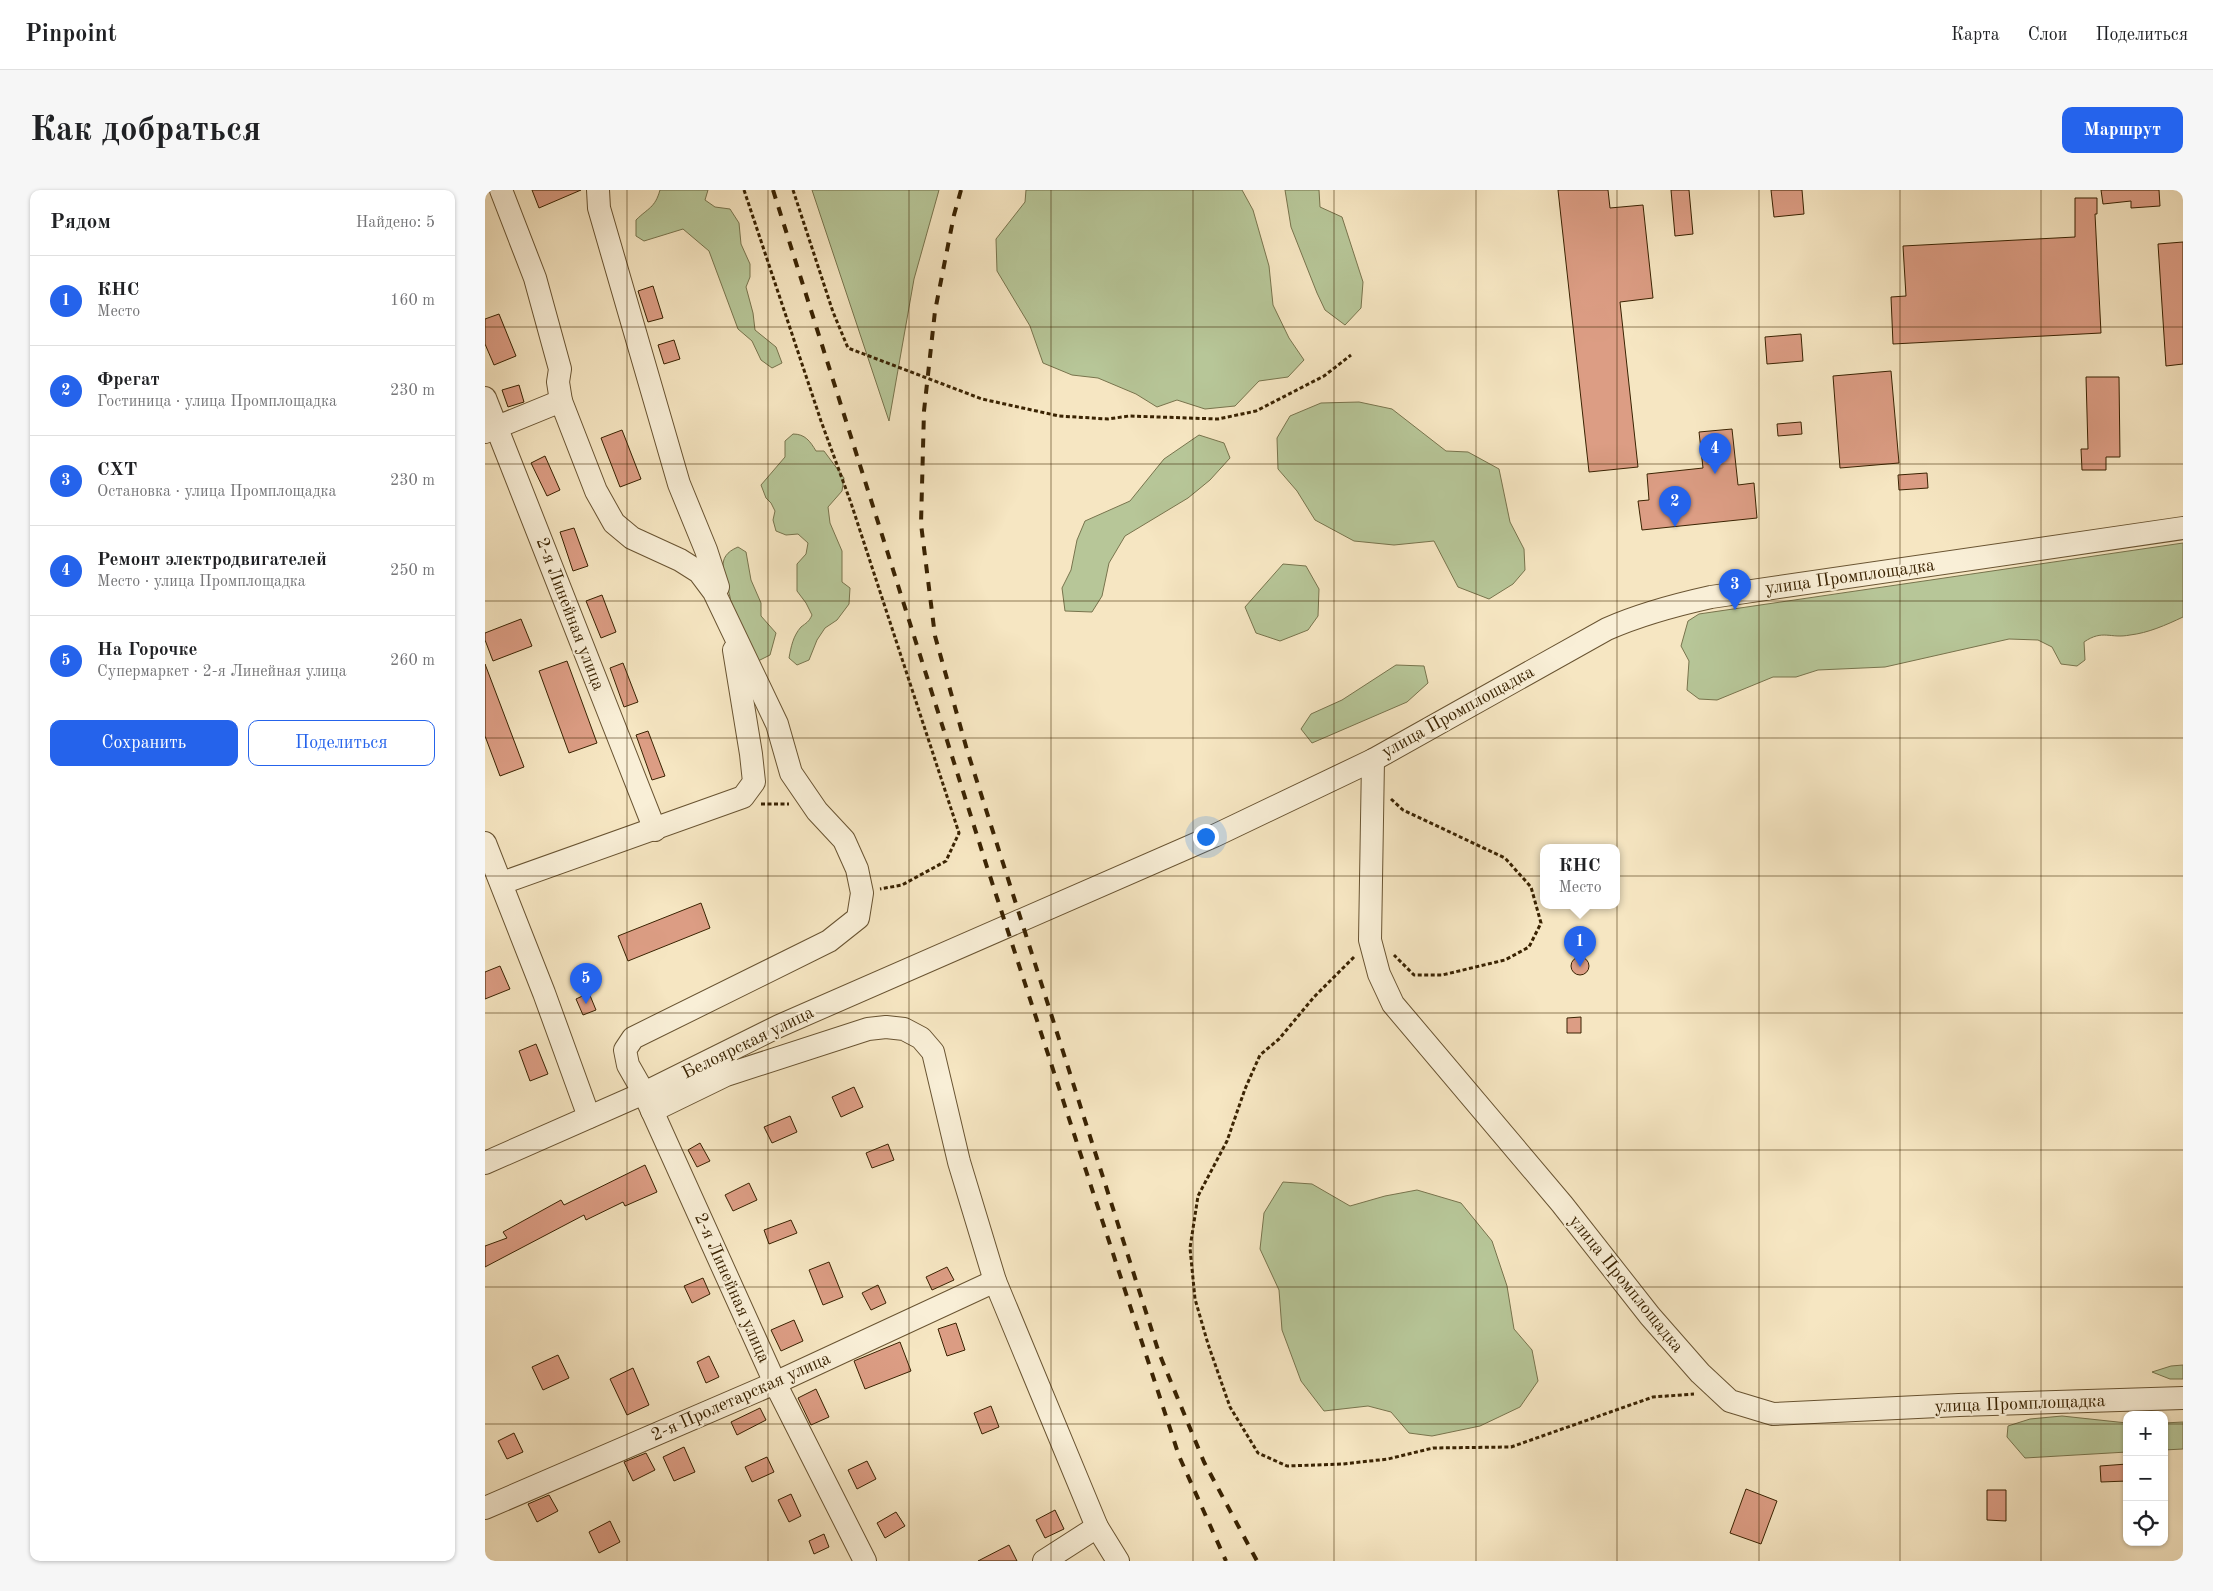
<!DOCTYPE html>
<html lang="ru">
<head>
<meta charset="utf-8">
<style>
	body { margin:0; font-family:"Old Standard TT",serif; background:#f6f6f6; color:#202124 }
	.controls { position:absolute; right:15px; bottom:15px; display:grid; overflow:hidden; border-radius:10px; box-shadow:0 1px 4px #0004 }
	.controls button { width:45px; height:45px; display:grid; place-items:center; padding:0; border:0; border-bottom:1px solid #e0e0e0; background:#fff; color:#202124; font:25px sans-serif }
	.you { position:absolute; left:720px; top:646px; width:18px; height:18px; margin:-12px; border:4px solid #fff; border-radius:50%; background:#1a73e8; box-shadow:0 0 0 8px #1a73e833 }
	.badge { display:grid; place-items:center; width:32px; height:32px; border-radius:50%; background:#2563eb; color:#fff; font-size:16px; font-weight:700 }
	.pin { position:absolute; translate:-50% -41px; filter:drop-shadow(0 1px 2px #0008) }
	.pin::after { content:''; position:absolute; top:26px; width:18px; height:15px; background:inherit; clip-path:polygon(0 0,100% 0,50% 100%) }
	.popup { position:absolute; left:1055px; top:654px; width:80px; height:65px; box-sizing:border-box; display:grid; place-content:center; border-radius:10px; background:#fff; filter:drop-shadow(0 1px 4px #0005); font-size:16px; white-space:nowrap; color:#757577 }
	.popup b { font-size:19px; color:#202124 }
	.popup::after { content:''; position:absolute; left:50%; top:100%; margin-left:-10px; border:10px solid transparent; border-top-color:#fff }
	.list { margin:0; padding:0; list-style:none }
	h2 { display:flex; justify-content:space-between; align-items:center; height:65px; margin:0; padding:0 20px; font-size:21px }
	h2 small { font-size:16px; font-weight:400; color:#757577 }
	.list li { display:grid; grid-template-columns:32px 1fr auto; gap:15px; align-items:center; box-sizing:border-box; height:90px; padding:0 20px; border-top:1px solid #e0e0e0 }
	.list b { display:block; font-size:19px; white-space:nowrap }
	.list p { margin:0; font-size:16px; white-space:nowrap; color:#757577 }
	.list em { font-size:16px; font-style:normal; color:#757577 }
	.actions { display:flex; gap:10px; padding:15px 20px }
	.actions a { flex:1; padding:11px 0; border:1px solid #2563eb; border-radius:10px; text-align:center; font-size:18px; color:#2563eb }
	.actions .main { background:#2563eb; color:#fff }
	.icon { flex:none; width:28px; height:28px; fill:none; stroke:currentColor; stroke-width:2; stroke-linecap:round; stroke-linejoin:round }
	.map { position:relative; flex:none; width:1698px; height:1371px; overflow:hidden; border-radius:10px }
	header { display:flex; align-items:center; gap:30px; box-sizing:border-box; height:70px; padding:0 25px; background:#fff; border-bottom:1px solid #e0e0e0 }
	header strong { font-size:24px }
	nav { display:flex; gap:28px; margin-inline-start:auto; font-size:18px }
	.intro { display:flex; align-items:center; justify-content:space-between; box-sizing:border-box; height:120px; padding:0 30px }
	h1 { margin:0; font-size:35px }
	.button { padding:12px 22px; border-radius:10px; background:#2563eb; color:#fff; font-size:18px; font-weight:700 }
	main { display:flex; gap:30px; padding:0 30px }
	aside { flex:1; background:#fff; border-radius:10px; box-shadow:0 1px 4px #0004 }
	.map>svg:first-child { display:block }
	.green { fill:#b7c698; stroke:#78744d }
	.building { fill:#dc9d84; stroke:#3a2302 }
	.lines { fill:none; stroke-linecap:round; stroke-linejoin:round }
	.minor-casing { stroke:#695432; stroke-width:24 }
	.path { stroke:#3a2302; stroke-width:3; stroke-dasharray:4 2.5; stroke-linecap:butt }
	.minor { stroke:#f9efd7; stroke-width:22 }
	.rail { stroke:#3a2302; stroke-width:4; stroke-dasharray:9 9; stroke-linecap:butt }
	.grid { fill:none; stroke:#3a2302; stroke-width:1; stroke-opacity:0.55 }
	.labels { text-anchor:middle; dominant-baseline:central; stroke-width:4.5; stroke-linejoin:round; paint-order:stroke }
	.street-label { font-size:18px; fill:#3a2302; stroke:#f9efd7 }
</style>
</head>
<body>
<header>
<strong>Pinpoint</strong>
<nav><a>Карта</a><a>Слои</a><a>Поделиться</a></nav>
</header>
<div class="intro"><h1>Как добраться</h1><a class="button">Маршрут</a></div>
<main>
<aside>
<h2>Рядом<small>Найдено: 5</small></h2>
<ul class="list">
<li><span class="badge">1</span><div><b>КНС</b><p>Место</p></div><em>160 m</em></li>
<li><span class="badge">2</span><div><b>Фрегат</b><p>Гостиница · улица Промплощадка</p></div><em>230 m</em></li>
<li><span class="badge">3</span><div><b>СХТ</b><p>Остановка · улица Промплощадка</p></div><em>230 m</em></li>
<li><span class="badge">4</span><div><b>Ремонт электродвигателей</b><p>Место · улица Промплощадка</p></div><em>250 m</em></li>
<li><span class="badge">5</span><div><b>На Горочке</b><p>Супермаркет · 2-я Линейная улица</p></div><em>260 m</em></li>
</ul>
<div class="actions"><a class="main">Сохранить</a><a>Поделиться</a></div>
</aside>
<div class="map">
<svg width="1698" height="1371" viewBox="0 0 1698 1371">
	<rect width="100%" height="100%" fill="#f6e6c2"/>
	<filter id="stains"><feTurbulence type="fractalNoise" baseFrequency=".004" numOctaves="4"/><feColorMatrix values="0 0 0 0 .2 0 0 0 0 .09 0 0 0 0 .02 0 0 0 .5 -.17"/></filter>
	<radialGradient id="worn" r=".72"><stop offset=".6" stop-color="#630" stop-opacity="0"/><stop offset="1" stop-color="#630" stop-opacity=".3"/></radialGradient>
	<!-- green -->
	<g class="green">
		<path d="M175 0H223L220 10 230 17 245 19 254 33 256 54 265 74V87L261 97 268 123 270 140 291 157 297 173 287 178 276 170 267 151 253 139 224 61 198 39 159 51 151 46V30C163 18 170 18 175 0Z"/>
		<path d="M327 0H454L429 89 404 231Z"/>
		<path d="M541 0H757L768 20 784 76 788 115 804 148 819 170 803 187 774 191 750 216 720 219 692 210 672 217 651 204 613 188 587 185 558 173 545 136 512 81 511 49 540 12Z"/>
		<path d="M800 0H834L835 17 857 27 878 92 876 118 860 135 840 120 832 103 806 37Z"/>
		<path d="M874 212 907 219 961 261 983 262 1014 279 1025 332 1039 359 1040 380 1028 394 1004 409 973 397 949 351 909 355 869 351 830 330 812 301 793 279 792 248 805 226 836 213Z"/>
		<path d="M308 244C320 244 325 251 331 261H339L359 288 357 301 343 317 345 333 357 361V392L365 398 364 414 352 430 340 438 332 450 324 470 312 475 304 468C306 457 308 446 316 437 321 433 324 432 327 425L321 413 312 401V374L321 364 323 353 313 344 301 345 291 341 288 330 290 321 286 313 281 308 276 295 300 267V251Z"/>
		<path d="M714 245 739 253 745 268 725 290 703 308 640 346 624 373 617 406 607 422 580 421 577 398 586 380 592 350 600 331 645 311 679 269Z"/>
		<path d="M1698 353V427C1681 435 1663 443 1645 445 1625 449 1618 439 1599 452L1600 470 1592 476 1576 474 1567 457 1553 450 1524 449 1400 477 1333 480 1311 487H1288L1232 510 1214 509 1202 500 1204 471 1196 456 1203 431 1214 424Z"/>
		<path d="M253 357 261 362 266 390 276 413V426L291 443 285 465 273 471C265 455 252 437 246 419 245 414 246 408 244 403 240 384 229 367 253 357Z"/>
		<path d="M798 374 821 376 834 399 833 426 823 440 795 451 771 443 760 417Z"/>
		<path d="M911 475 939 476 943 493 922 512 827 553 816 539 826 524 857 510Z"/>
		<path d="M798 992 827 994 865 1016 900 1006 932 1000 976 1013 1007 1051 1022 1096 1029 1139 1047 1160 1053 1191 1035 1217 995 1236 947 1246 924 1243 906 1222 883 1216 839 1221 816 1191 797 1140 794 1100 775 1059 779 1023Z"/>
		<path d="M1698 1175V1189H1685L1667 1182 1686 1176Z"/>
		<path d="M1577 1226 1642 1233V1262L1540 1268 1522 1247 1523 1236 1545 1229Z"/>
		<path d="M1698 1232V1259L1679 1260V1233Z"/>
	</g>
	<!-- building -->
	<g class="building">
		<path d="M47 0H96L54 18Z"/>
		<path d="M1073 0H1123L1125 18 1158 15 1168 108 1135 112 1153 277 1104 282Z"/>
		<path d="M1186 0H1204L1208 44 1190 46Z"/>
		<path d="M1286 0H1317L1319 24 1289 27Z"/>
		<path d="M1616 0H1674L1675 16 1646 18V11L1618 14Z"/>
		<path d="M1590 8H1612V24H1610L1616 143 1408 154 1406 107 1421 106 1418 56 1590 47Z"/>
		<path d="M1698 52V174L1681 176 1673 54Z"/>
		<path d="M168 96 178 128 163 132 153 101Z"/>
		<path d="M14 124 31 166 9 175 0 154V129Z"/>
		<path d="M1316 144 1318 171 1282 174 1280 147Z"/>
		<path d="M189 150 195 169 179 174 173 155Z"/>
		<path d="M1406 181 1414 273 1355 278 1348 186Z"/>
		<path d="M1601 187H1634L1635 267H1621V280H1597L1596 259H1603Z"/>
		<path d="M34 195 39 212 23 217 17 200Z"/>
		<path d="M1316 232 1317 244 1293 246 1292 234Z"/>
		<path d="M1247 239 1253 295 1269 293 1272 328 1157 340 1153 311 1164 310 1162 284 1218 278 1214 242Z"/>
		<path d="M137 240 156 289 135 297 116 248Z"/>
		<path d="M60 266 75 300 62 306 46 273Z"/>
		<path d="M1442 283 1443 298 1414 300 1413 285Z"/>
		<path d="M89 338 103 376 88 381 75 342Z"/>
		<path d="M117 405 131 442 116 448 101 411Z"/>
		<path d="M36 429 47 456 8 471 0 450V443Z"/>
		<path d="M82 471 112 553 84 563 54 481Z"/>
		<path d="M138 473 153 512 139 517 125 478Z"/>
		<path d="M0 474 39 577 15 586 0 546Z"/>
		<path d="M163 541 180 586 167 590 151 545Z"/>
		<path d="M216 713 225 738 143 771 133 746Z"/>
		<circle cx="1095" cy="776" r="9"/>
		<path d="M15 776 25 799 0 809V782Z"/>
		<path d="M104 803 111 820 98 825 91 809Z"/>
		<path d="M1096 827V843H1082V828Z"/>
		<path d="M51 854 63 884 45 891 34 861Z"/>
		<path d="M369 897 378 917 356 927 347 907Z"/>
		<path d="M305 926 312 942 287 953 279 937Z"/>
		<path d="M215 953 225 971 212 977 203 960Z"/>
		<path d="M403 954 409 970 387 978 381 963Z"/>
		<path d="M160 975 172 1002 140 1016 138 1012 101 1030 99 1025 0 1077V1056L22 1048 18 1042 76 1010 79 1015Z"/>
		<path d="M264 993 272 1010 248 1021 240 1005Z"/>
		<path d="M306 1030 312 1043 284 1054 279 1040Z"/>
		<path d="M344 1072 358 1107 338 1115 324 1080Z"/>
		<path d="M462 1077 469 1090 447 1100 441 1087Z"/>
		<path d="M218 1088 225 1104 207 1113 199 1096Z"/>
		<path d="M393 1095 401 1113 386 1120 377 1103Z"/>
		<path d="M309 1130 318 1151 296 1161 286 1140Z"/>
		<path d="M471 1133 480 1160 462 1166 453 1139Z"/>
		<path d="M415 1152 426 1181 380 1199 369 1171Z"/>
		<path d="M73 1165 84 1188 58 1200 47 1177Z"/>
		<path d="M224 1166 234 1187 221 1193 212 1172Z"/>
		<path d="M148 1178 164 1215 142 1225 125 1189Z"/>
		<path d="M331 1199 344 1227 326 1235 313 1208Z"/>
		<path d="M506 1216 514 1237 497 1244 489 1223Z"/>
		<path d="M275 1218 281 1230 252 1245 246 1232Z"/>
		<path d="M29 1243 38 1262 22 1269 13 1251Z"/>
		<path d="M199 1257 210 1282 189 1291 178 1267Z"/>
		<path d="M161 1263 170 1280 148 1291 139 1272Z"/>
		<path d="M282 1267 289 1282 267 1292 260 1277Z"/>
		<path d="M382 1271 391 1289 372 1299 363 1280Z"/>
		<path d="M1642 1274V1291L1616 1292 1615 1276Z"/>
		<path d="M1261 1299 1292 1311 1276 1354 1245 1343Z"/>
		<path d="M1502 1300H1521V1331L1502 1330Z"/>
		<path d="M306 1304 316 1326 304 1332 293 1310Z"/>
		<path d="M64 1305 73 1321 52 1332 43 1314Z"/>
		<path d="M570 1320 579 1339 560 1348 551 1330Z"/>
		<path d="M411 1322 420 1336 400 1348 392 1333Z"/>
		<path d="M125 1331 135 1352 114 1363 104 1342Z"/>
		<path d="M339 1344 344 1357 329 1364 324 1351Z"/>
		<path d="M524 1355 532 1371H493Z"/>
	</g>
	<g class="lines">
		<defs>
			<g id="minor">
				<path d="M16 0 50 88 75 179 73 192 76 211 111 301 129 333 147 348 195 370 214 382 229 402 292 534 306 583 332 621 359 650 372 679 377 703 373 728 344 751 148 848 140 860 143 875 159 903 290 1193 380 1371"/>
				<path d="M113 0 114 18 194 294 221 360 233 397"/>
				<path d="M0 208 170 640"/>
				<path d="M0 242 76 211"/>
				<path d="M888 570 885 750 894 784 908 814 1077 1014 1165 1126 1215 1183 1245 1211 1288 1224 1474 1215 1698 1208"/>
				<path d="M0 653 59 803 104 927"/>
				<path d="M17 693 258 607 269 592 266 564 249 460"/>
				<path d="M167 921 241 885 383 839 401 837 419 839 436 848 448 862 474 972 510 1091 612 1337 633 1371"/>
				<path d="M0 973 159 903 294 836 729 646 888 570 1122 439C1156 424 1190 415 1226 407L1698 338"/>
				<path d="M0 1318 290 1193 510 1091"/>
				<path d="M559 1371 612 1337"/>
			</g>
		</defs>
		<!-- minor casing -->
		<use href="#minor" class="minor-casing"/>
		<!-- path -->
		<g class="path">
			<path d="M259 0 336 231 366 313 474 643 461 671 417 695 395 699"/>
			<path d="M308 0 348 122 363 158 497 209 574 226 623 229 644 226 733 229 771 221 839 186 866 165"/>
			<path d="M906 609 918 620 1020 668 1046 697 1056 733 1044 757 1020 770 957 785H929L909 765"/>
			<path d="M276 614H304"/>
			<path d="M869 767 829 807 794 849 775 865 760 899 742 951 713 1006 705 1058 710 1109 723 1154 745 1217 773 1263 802 1276 858 1274 903 1269 948 1258 1026 1257 1168 1207 1209 1204"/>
		</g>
		<!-- minor -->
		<use href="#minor" class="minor"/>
		<!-- rail -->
		<g class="rail">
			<path d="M288 0 502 677 694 1266 741 1371"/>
			<path d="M476 0 469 25 450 121 439 221 436 334 450 446 482 560 674 1163 719 1272 772 1371"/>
		</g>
	</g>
	<!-- grid -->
	<path class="grid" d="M142 0V1371M283 0V1371M424 0V1371M566 0V1371M708 0V1371M849 0V1371M991 0V1371M1132 0V1371M1274 0V1371M1415 0V1371M1556 0V1371M0 137H1698M0 274H1698M0 411H1698M0 548H1698M0 686H1698M0 823H1698M0 960H1698M0 1097H1698M0 1234H1642M1679 1234H1698"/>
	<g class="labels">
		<!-- street labels -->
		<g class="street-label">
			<text transform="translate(1365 387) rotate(-8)">улица Промплощадка</text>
			<text transform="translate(85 424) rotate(69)">2-я Линейная улица</text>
			<text transform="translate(973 522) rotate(-29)">улица Промплощадка</text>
			<text transform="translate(263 853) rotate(-26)">Белоярская улица</text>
			<text transform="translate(1141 1094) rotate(51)">улица Промплощадка</text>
			<text transform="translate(247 1098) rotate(66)">2-я Линейная улица</text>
			<text transform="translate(256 1207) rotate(-24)">2-я Пролетарская улица</text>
			<text transform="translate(1535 1214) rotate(-2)">улица Промплощадка</text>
		</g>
	</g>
	<rect width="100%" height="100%" filter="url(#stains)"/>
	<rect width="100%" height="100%" fill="url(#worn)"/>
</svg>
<div class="controls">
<button>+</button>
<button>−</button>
<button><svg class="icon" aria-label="locate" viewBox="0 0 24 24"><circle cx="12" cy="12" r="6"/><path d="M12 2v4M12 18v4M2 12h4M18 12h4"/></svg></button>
</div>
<div class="you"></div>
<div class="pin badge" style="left:1095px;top:777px">1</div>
<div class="popup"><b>КНС</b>Место</div>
<div class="pin badge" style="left:1190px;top:337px">2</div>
<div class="pin badge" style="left:1250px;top:420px">3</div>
<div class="pin badge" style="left:1230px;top:284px">4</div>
<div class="pin badge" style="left:101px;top:814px">5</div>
</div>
</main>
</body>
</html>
